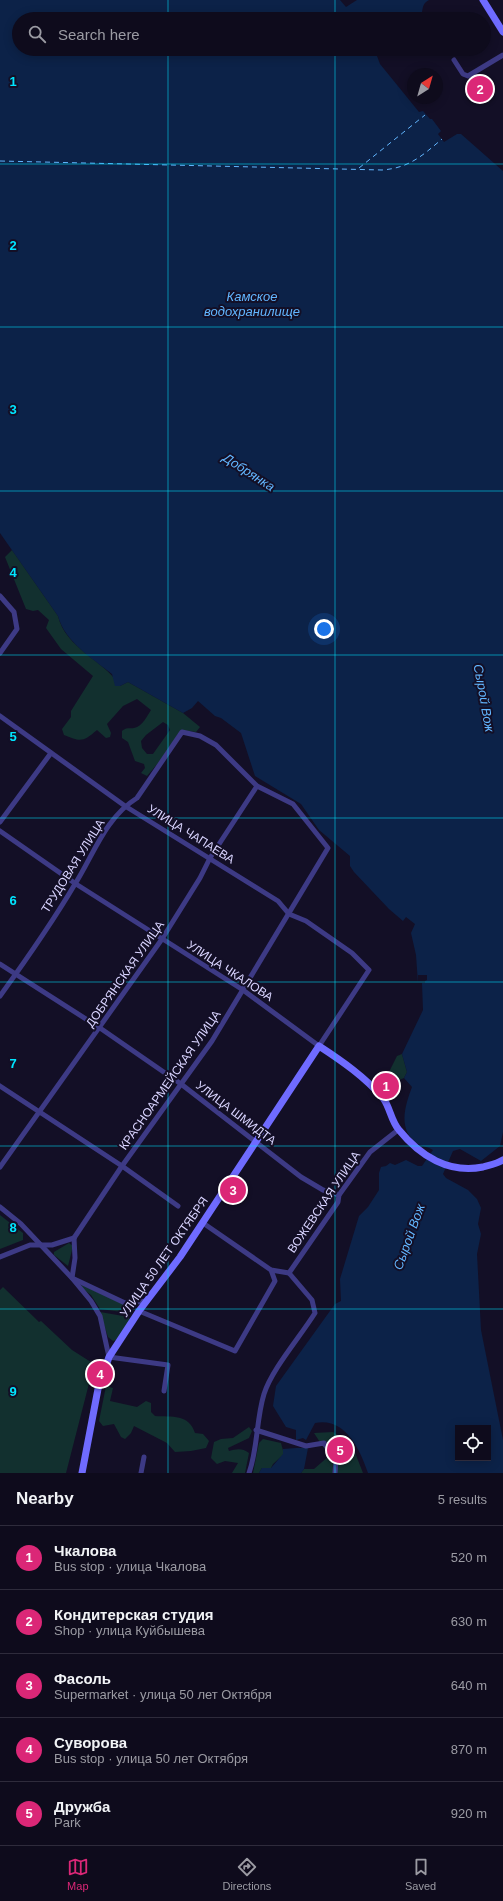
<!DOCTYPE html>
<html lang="en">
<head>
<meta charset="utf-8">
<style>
	body { margin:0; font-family:Arial,sans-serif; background:#1c1929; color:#f1f3f6 }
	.controls { position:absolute; right:12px; bottom:12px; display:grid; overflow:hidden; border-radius:0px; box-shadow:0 2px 10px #0003 }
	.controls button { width:36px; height:36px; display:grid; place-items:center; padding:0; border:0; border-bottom:1px solid #2e2b3b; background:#0e0b1c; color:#f1f3f6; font:20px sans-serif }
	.compass { position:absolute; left:407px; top:68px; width:36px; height:36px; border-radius:50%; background:#0e0b1c; box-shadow:0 2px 10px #0003; rotate:37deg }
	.you { position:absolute; left:324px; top:629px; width:14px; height:14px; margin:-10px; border:3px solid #fff; border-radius:50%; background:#1a73e8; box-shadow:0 0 0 6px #1a73e833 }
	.badge { display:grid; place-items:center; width:26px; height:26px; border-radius:50%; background:#db2777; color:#fff; font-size:13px; font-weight:700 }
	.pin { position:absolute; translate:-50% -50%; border:2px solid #fff; box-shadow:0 1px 4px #0006 }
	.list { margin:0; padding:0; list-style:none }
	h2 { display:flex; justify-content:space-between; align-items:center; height:52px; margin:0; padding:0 16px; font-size:17px }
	h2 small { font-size:13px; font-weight:400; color:#9b9ba3 }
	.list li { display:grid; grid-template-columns:26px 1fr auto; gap:12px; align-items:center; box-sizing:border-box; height:64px; padding:0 16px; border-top:1px solid #2e2b3b }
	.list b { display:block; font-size:15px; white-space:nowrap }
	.list p { margin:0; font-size:13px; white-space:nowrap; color:#9b9ba3 }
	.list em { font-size:13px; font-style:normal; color:#9b9ba3 }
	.icon { flex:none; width:22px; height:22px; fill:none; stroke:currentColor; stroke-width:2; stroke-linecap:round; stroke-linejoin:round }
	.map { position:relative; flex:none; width:503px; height:1473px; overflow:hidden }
	.search { position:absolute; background:#0e0b1c; box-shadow:0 2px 10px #0003; left:12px; right:12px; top:12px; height:44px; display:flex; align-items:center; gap:10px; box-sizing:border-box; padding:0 14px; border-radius:22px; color:#9b9ba3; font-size:15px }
	.sheet { height:372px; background:#0e0b1c }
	nav { display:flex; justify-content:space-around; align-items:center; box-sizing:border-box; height:56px; border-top:1px solid #2e2b3b; background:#0e0b1c; font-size:11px; color:#9b9ba3 }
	nav a { display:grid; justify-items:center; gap:2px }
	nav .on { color:#db2777 }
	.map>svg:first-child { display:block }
	.green { fill:#12302f; fill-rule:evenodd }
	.water { fill:#0c2248; fill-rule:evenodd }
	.pier { fill:#130f26 }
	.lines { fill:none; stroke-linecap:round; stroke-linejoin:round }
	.ferry { stroke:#62b6ff; stroke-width:1; stroke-dasharray:5 4; stroke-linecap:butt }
	.street { stroke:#3d3a85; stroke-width:5 }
	.secondary { stroke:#6f6bff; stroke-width:7 }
	.grid { fill:none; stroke:#00e5ff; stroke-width:1; stroke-opacity:0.55 }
	.labels { text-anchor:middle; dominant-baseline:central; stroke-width:4; stroke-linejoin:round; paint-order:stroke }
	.street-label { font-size:12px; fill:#d9d4ff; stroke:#130f26 }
	.water-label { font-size:13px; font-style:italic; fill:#62b6ff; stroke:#130f26 }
	.grid-label { font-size:13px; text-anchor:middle; font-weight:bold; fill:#00e5ff; stroke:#130f26; stroke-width:4; stroke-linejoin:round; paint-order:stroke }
</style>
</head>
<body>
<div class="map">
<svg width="503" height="1473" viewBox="0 0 503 1473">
	<rect width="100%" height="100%" fill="#130f26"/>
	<!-- green -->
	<g class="green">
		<path d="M12 550 58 616C66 649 103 659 120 686L128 682 183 713 200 727 196 732 181 730 159 762 147 776 141 773 145 768 144 764 135 761 128 742 122 738V731C127 727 128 729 134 728 143 726 147 716 151 710L137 699 123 706 107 724 111 733 110 737 106 738 97 730C83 742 81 742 64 735L62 729 71 717V711L93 676 61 649 46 628 49 620 38 610 33 611 26 609 5 557ZM163 722 168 725 170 730 153 754H147L142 748 141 741 146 735Z"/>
		<path d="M402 1054 407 1072 404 1078 399 1080 388 1074 397 1056Z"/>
		<path d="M0 1215 23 1233V1240L0 1249Z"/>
		<path d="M69 1243 73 1246 68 1266 54 1255V1252Z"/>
		<path d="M82 1285 123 1304 124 1309 122 1312 100 1309 91 1295 80 1287Z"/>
		<path d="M3 1287 39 1322 41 1321 72 1350 94 1364 66 1473H0V1290Z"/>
		<path d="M100 1312 129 1317 130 1321 116 1340 113 1341 108 1337Z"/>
		<path d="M106 1386 113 1388 110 1401 137 1407 146 1401 151 1403V1412L155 1416C172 1417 189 1414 195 1433L203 1434 209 1441 206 1448 191 1451 175 1452 167 1443 134 1426 131 1433 125 1439 121 1437 114 1424 103 1426 99 1421Z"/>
		<path d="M249 1427 252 1431 249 1438 228 1448 229 1451C237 1449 242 1448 249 1453L245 1473H232L238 1463 225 1461 217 1464 211 1458 214 1442 221 1439 233 1438Z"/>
		<path d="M333 1432 352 1445 363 1473H301L304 1469H314L329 1456 314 1433Z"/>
		<path d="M263 1439 281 1443 284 1454 273 1464 271 1468H262L259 1473H253L259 1443Z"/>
	</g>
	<!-- water -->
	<g class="water">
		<path d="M0 0H340L346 7 357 0H429C423 3 423 7 422 12L413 19H19V49H387L377 56 380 64 419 112 423 111 430 119H432L441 131 438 134 444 142 457 134H461L503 171V1132L500 1146 481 1161 460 1149 453 1151 443 1174 446 1178 468 1190 477 1199 481 1208 478 1224 481 1234 477 1254 481 1330 503 1440V1473H368C360 1449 345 1417 315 1423L306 1440 303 1438 296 1440V1430L286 1427 273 1406 276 1386 335 1304 341 1301 340 1279 359 1216 368 1207 379 1190V1173L381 1167 386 1166 390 1163 395 1165 406 1160 418 1166H422L433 1150C428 1147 422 1146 418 1144 397 1130 405 1106 412 1087L404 1078 407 1072 402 1054 423 1010 422 983H418L416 955 411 933 415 924 406 917 403 921 389 909 354 872 350 866V856L319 830 301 804 255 776 241 733 221 718 215 716 198 701 192 708 183 713 128 682 120 686H115L112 674C92 658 65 642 58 616L0 533ZM458 1428H488V1458H458Z"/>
		<path d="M296 1448H308L304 1469 301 1473H259L262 1468H271L283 1454V1449Z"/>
	</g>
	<!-- pier -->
	<path class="pier" d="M418 975H427V980L425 981V983H418Z"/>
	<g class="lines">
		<!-- ferry -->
		<g class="ferry">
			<path d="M0 161 382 170C409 168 422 156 442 139"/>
			<path d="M359 168 425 115"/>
		</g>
		<!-- street -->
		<g class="street">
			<path d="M454 60 463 74 468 76 503 55"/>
			<path d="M0 596 14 612 17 629 0 653"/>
			<path d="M0 716 125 806 278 901 289 914 306 921 352 953 369 970 319 1046 243 990 76 884 0 831"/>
			<path d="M0 822 51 753"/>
			<path d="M0 964 100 1028 181 1084 301 1177 323 1190 339 1195"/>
			<path d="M0 996C26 960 52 923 75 884 94 854 105 818 137 798L182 732 200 736 216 745 257 786 293 804 328 848 212 1041 122 1166 74 1238"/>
			<path d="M0 1086 122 1166 178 1206"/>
			<path d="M0 1167 162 939 200 878 210 858 257 786"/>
			<path d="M0 1207 21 1224 72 1278 125 1303 147 1301"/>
			<path d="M203 1223 271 1270 289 1273"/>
			<path d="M74 1238 75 1258 72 1278 91 1301 100 1316 109 1357 168 1365 164 1391"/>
			<path d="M0 1257 30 1245H52L74 1238"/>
			<path d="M289 1273 338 1202 339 1195 370 1152 398 1130"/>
			<path d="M139 1311 235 1351 275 1281 271 1270"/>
			<path d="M256 1430 306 1446 324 1443 336 1460 335 1473"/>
			<path d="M141 1473 144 1457"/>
			<path d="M249 1473C258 1448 256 1420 264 1394 272 1369 300 1337 315 1313L312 1300 289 1273"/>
		</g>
		<!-- secondary -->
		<g class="secondary">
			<path d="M483 0 503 32"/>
			<path d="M82 1473 98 1389 109 1357 139 1311 180 1257 319 1046C342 1061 365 1077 383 1098 390 1107 391 1121 399 1130 420 1156 449 1174 483 1167 490 1165 497 1164 503 1160"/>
		</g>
	</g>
	<!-- grid -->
	<path class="grid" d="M168 0V19M335 0V19M168 49V1473M335 49V1473M0 164H503M0 327H503M0 491H503M0 655H503M0 818H503M0 982H503M0 1146H503M0 1309H503"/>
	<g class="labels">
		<!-- street labels -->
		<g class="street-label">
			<text transform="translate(191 834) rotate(32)">УЛИЦА ЧАПАЕВА</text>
			<text transform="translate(73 866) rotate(-58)">ТРУДОВАЯ УЛИЦА</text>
			<text transform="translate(230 971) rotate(33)">УЛИЦА ЧКАЛОВА</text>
			<text transform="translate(125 974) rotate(-55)">ДОБРЯНСКАЯ УЛИЦА</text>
			<text transform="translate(170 1080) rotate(-55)">КРАСНОАРМЕЙСКАЯ УЛИЦА</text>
			<text transform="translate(236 1113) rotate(37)">УЛИЦА ШМИДТА</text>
			<text transform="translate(324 1202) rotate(-56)">ВОЖЕВСКАЯ УЛИЦА</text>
			<text transform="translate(164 1257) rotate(-55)">УЛИЦА 50 ЛЕТ ОКТЯБРЯ</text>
		</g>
		<!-- water labels -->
		<g class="water-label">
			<text x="252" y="296">Камское<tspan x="252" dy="15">водохранилище</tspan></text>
			<text transform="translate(249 472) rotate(33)">Добрянка</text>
			<text transform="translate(484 698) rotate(80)">Сырой Вож</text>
			<text transform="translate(409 1237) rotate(-70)">Сырой Вож</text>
		</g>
	</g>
	<g class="grid-label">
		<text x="13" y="86">1</text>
		<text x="13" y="250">2</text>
		<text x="13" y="414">3</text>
		<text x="13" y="577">4</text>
		<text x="13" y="741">5</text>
		<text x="13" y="905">6</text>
		<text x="13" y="1068">7</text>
		<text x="13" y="1232">8</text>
		<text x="13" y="1396">9</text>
	</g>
</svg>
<div class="controls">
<button><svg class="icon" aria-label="locate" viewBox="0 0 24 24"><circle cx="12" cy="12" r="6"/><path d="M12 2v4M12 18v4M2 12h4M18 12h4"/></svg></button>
</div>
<svg class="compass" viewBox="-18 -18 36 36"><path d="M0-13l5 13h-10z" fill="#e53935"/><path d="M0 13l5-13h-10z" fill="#9b9ba3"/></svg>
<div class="you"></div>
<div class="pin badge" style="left:386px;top:1086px">1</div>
<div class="pin badge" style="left:480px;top:89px">2</div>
<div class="pin badge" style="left:233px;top:1190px">3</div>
<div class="pin badge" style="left:100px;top:1374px">4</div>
<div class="pin badge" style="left:340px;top:1450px">5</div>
<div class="search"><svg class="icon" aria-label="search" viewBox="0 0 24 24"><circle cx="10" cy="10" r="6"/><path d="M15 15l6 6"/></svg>Search here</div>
</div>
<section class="sheet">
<h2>Nearby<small>5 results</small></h2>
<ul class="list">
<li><span class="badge">1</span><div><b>Чкалова</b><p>Bus stop · улица Чкалова</p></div><em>520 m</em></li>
<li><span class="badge">2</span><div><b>Кондитерская студия</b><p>Shop · улица Куйбышева</p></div><em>630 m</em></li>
<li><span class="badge">3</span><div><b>Фасоль</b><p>Supermarket · улица 50 лет Октября</p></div><em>640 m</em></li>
<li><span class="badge">4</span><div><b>Суворова</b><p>Bus stop · улица 50 лет Октября</p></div><em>870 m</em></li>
<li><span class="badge">5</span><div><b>Дружба</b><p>Park</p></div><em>920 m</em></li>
</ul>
</section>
<nav>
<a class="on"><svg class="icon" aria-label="map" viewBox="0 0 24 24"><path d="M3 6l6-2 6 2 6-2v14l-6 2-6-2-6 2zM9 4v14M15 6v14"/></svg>Map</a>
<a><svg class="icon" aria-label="directions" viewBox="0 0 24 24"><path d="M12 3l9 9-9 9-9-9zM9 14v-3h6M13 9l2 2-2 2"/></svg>Directions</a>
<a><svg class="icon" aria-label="saved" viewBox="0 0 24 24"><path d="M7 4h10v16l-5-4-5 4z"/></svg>Saved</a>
</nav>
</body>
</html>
